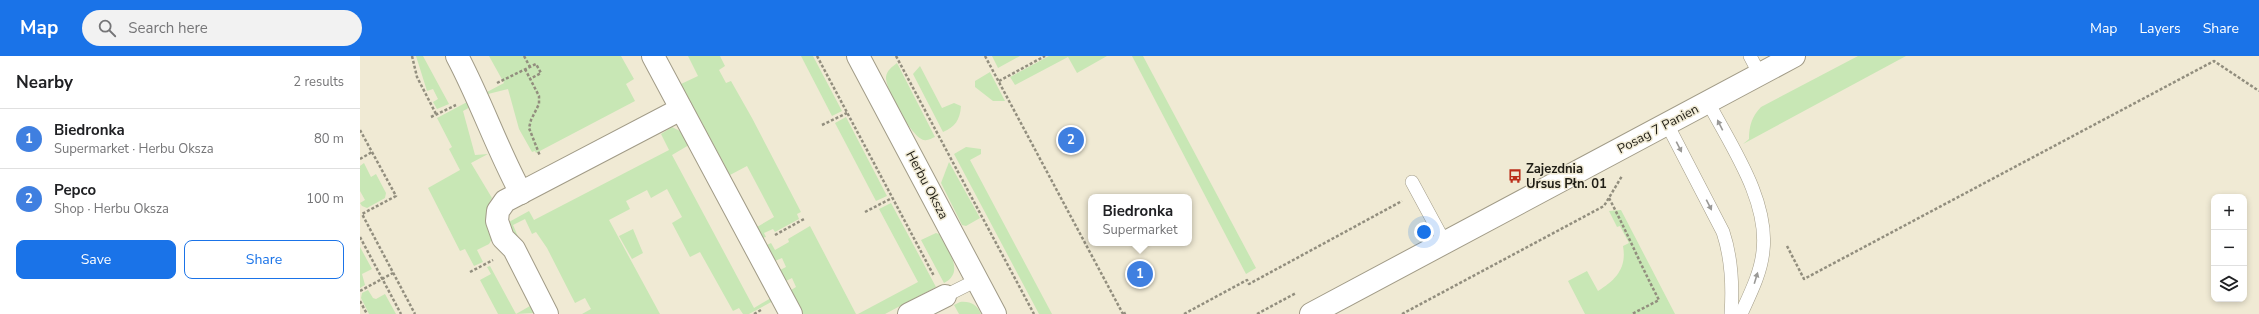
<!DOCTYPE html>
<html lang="en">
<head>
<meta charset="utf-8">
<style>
	body { margin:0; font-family:"Nunito Sans",sans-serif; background:#f2f2f2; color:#202124 }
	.controls { position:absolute; right:12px; bottom:12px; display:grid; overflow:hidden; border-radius:8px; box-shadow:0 2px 6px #0003 }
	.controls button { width:36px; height:36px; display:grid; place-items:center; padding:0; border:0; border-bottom:1px solid #e0e0e0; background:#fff; color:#202124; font:20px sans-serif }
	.you { position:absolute; left:1064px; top:176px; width:14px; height:14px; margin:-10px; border:3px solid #fff; border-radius:50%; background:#1a73e8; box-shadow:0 0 0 6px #1a73e833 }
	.badge { display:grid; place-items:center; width:26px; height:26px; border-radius:50%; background:#1a73e8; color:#fff; font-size:13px; font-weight:700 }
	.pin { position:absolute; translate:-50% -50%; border:2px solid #fff; box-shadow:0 1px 4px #0006 }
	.popup { position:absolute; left:728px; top:138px; width:104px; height:52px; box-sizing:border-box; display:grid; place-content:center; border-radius:8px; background:#fff; filter:drop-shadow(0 1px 3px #0005); font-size:13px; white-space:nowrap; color:#757577 }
	.popup b { font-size:15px; color:#202124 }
	.popup::after { content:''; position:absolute; left:50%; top:100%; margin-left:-8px; border:8px solid transparent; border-top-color:#fff }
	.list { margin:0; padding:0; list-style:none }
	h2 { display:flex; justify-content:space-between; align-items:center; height:52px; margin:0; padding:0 16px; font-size:17px }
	h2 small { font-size:13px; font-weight:400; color:#757577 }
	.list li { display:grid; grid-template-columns:26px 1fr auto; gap:12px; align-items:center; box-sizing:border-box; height:60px; padding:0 16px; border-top:1px solid #e0e0e0 }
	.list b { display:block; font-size:15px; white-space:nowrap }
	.list p { margin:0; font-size:13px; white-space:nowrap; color:#757577 }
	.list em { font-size:13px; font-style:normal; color:#757577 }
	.actions { display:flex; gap:8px; padding:12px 16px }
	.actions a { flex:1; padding:9px 0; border:1px solid #1a73e8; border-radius:8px; text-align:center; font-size:14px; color:#1a73e8 }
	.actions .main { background:#1a73e8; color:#fff }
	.icon { flex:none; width:22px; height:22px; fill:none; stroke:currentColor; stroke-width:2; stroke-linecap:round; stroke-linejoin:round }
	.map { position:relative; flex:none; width:1899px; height:258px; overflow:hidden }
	header { display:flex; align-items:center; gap:24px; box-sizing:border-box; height:56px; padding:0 20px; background:#1a73e8; color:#fff }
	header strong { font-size:19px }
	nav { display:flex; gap:22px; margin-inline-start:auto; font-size:14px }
	.search { width:280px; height:36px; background:#f2f2f2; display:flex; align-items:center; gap:10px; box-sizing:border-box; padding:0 14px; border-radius:22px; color:#757577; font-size:15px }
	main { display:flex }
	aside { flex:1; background:#fff }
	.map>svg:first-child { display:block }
	.green { fill:#c8e7b5 }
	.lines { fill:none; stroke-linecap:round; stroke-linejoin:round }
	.service-casing { stroke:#a19b87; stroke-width:14 }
	.minor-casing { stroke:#a19b87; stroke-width:24 }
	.tertiary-casing { stroke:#a19b87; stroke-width:24 }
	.path { stroke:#928e7e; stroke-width:2.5; stroke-dasharray:3 2; stroke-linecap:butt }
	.service { stroke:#fff; stroke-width:13 }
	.minor { stroke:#fff; stroke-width:22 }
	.tertiary { stroke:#fff; stroke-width:22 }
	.oneway { fill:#9a9996 }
	.labels { text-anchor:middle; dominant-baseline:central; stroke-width:3; stroke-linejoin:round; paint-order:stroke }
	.street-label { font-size:13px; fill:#1f1d15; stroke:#f0ead4 }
	.poi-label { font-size:13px; font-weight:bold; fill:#1f1d15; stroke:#f0ead4; text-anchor:start }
</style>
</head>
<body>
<header>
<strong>Map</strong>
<div class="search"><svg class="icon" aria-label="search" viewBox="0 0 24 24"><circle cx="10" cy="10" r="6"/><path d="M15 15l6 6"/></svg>Search here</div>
<nav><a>Map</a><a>Layers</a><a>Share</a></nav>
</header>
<main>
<aside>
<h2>Nearby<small>2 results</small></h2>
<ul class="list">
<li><span class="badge" style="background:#3f7fe0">1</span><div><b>Biedronka</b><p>Supermarket · Herbu Oksza</p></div><em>80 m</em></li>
<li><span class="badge" style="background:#3f7fe0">2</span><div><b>Pepco</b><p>Shop · Herbu Oksza</p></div><em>100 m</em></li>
</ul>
<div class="actions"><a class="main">Save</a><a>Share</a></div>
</aside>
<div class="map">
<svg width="1899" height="258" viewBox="0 0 1899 258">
	<rect width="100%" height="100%" fill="#f0ead4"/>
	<!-- green -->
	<g class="green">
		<path d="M56 0H63L89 48 77 53 73 46 78 43 73 33 67 35Z"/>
		<path d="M129 0H261L274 23 266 28 275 45 176 97 175 95 172 96 159 73 148 33 128 38 127 36 144 27Z"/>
		<path d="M328 0H360L365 10 359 14 366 27 371 25 392 62 441 156 437 158 439 163 415 176 413 173 404 177 406 181 402 182 397 171 414 161 387 110 370 119 321 28 338 20Z"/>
		<path d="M441 0H453L482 55 472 60Z"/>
		<path d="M632 0H660L638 12Z"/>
		<path d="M689 0H747L717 17 708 1 655 29 650 21Z"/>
		<path d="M772 0H783L896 212 886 218Z"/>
		<path d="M1498 0H1546L1383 88 1389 83C1389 70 1392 60 1401 51Z"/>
		<path d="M537 7 575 81C572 82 568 85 564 84 552 82 525 33 526 21 527 14 532 11 537 7Z"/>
		<path d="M560 10 582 52 594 47 601 50C600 64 595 71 583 76L553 18Z"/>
		<path d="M630 16 645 45H633L615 31V25Z"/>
		<path d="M109 45 112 50 103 55 115 99 128 98 111 107 132 142C124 153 126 172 132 183L129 188 117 194 123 206 114 210 105 193 100 195 68 132 100 114 89 93 92 91 77 62Z"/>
		<path d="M486 61 527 140 516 145 475 67Z"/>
		<path d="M312 71 322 76 329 89 312 99 394 252 411 242 413 245 389 258H383L379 252 373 255 340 196 330 201 312 167 322 161 307 133 291 142 287 134 266 145 270 153 249 164 300 258H222L231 253 225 242 215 247 187 192 176 176 172 178 165 163 153 169 159 183 155 180 147 167 169 155 174 164 309 94 301 78Z"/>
		<path d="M606 91 621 93V98L610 104 692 258H679L594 98Z"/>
		<path d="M589 106 620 162 606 170 602 169 581 127Z"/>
		<path d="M4 107 11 121 16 118 26 137 25 142 7 152 2 150 0 147 5 144 0 135V110Z"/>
		<path d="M531 147 576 231 525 258H498L558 226 519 153Z"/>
		<path d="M1261 154 1315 258H1225L1208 225 1227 215 1238 235C1256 224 1267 212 1263 190L1269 187 1260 170 1257 171 1249 155Z"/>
		<path d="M450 170 496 258H443L431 234 436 231 432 222 426 225 420 214 426 211 422 202 415 205 407 189 411 187 415 194 429 186 428 183Z"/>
		<path d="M273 173 283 197 272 203 259 180Z"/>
		<path d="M576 177 579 178C587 193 606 216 584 227L561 184Z"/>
		<path d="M0 191 12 213 2 218 5 229 0 232Z"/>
		<path d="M130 210 156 258H138L120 224 131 218 127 211Z"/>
		<path d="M8 234 13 242 16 243 25 238 36 258H9L1 242 2 237Z"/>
		<path d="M600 246C611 245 617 249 621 258H599L594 249Z"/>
		<path d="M170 250 174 253 173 257 156 258Z"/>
	</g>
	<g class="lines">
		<defs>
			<g id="service">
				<path d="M1390 0 1400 19"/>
				<path d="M1348 46C1371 90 1409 144 1403 195 1401 217 1390 238 1381 258"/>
				<path d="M1307 68 1363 176C1372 203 1373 229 1371 258"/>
				<path d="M1052 126 1085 187"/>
				<path d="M585 240 617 224"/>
			</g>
			<g id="minor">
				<path d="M97 0C121 45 137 93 161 137"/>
				<path d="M293 0 431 258"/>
				<path d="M498 0 635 258"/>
				<path d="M187 258 154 193 143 182 137 165 138 155 145 145 321 53"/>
				<path d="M549 258 585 240"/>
			</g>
			<path id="tertiary" d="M951 258 1434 0"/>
		</defs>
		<!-- service casing -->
		<use href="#service" class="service-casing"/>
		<!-- minor casing -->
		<use href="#minor" class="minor-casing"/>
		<!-- tertiary casing -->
		<use href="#tertiary" class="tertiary-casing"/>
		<!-- path -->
		<g class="path">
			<path d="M52 0 57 21 76 58"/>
			<path d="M164 0 170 11"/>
			<path d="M457 0 574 220"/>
			<path d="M536 0 674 258"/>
			<path d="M625 0 763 258"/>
			<path d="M165 13 179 40V48L171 64 169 72 180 100"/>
			<path d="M639 25 685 0"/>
			<path d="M137 27 176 8 181 17 170 23"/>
			<path d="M71 61 96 49"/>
			<path d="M462 69 487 57"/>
			<path d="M0 74 36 140 2 158 55 258"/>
			<path d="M0 103 12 96"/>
			<path d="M1249 142C1267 176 1281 210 1299 244L1272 258"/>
			<path d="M505 156 532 142"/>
			<path d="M415 179 444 163"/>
			<path d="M0 181 41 258"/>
			<path d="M1427 190 1444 223 1854 5 1899 35"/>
			<path d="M110 216 133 204"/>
			<path d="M0 235 33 217"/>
			<path d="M0 245 7 258"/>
			<path d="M394 258 401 254"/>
			<path d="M763 258 767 256"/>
			<path d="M824 258 887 224 889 228 1042 145"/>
			<path d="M897 258 936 237"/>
			<path d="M1042 258 1244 150 1262 120"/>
		</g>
		<!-- service -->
		<use href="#service" class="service"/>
		<!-- minor -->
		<use href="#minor" class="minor"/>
		<!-- tertiary -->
		<use href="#tertiary" class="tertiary"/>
	</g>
	<!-- one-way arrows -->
	<defs><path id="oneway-solid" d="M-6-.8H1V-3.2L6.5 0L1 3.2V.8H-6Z"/></defs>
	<g class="oneway">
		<use href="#oneway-solid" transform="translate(1360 69) rotate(-117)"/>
		<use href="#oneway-solid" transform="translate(1319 91) rotate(63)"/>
		<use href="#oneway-solid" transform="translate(1349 149) rotate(63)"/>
		<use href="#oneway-solid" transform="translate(1396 222) rotate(-73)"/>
	</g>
	<!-- icons -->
	<defs>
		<symbol id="bus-bare" viewBox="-9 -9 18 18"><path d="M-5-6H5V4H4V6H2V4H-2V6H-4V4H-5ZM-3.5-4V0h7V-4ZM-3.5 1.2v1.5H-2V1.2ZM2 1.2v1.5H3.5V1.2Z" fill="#bb2f1a" stroke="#f0ead4" stroke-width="2.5" paint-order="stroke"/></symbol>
	</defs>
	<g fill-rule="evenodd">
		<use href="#bus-bare" x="1145" y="110" width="20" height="20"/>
	</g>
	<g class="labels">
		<!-- street labels -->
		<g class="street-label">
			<text transform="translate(1298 73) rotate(-28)">Posag 7 Panien</text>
			<text transform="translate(567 129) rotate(62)">Herbu Oksza</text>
		</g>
		<!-- poi labels -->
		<g class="poi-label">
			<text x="1166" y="113">Zajezdnia<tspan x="1166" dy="15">Ursus Płn. 01</tspan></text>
		</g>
	</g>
</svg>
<div class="controls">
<button>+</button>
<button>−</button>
<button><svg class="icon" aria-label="layers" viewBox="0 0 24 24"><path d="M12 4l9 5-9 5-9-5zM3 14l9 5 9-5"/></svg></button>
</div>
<div class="you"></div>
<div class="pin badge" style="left:780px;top:218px;background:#3f7fe0">1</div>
<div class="popup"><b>Biedronka</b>Supermarket</div>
<div class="pin badge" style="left:711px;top:84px;background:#3f7fe0">2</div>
</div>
</main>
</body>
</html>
